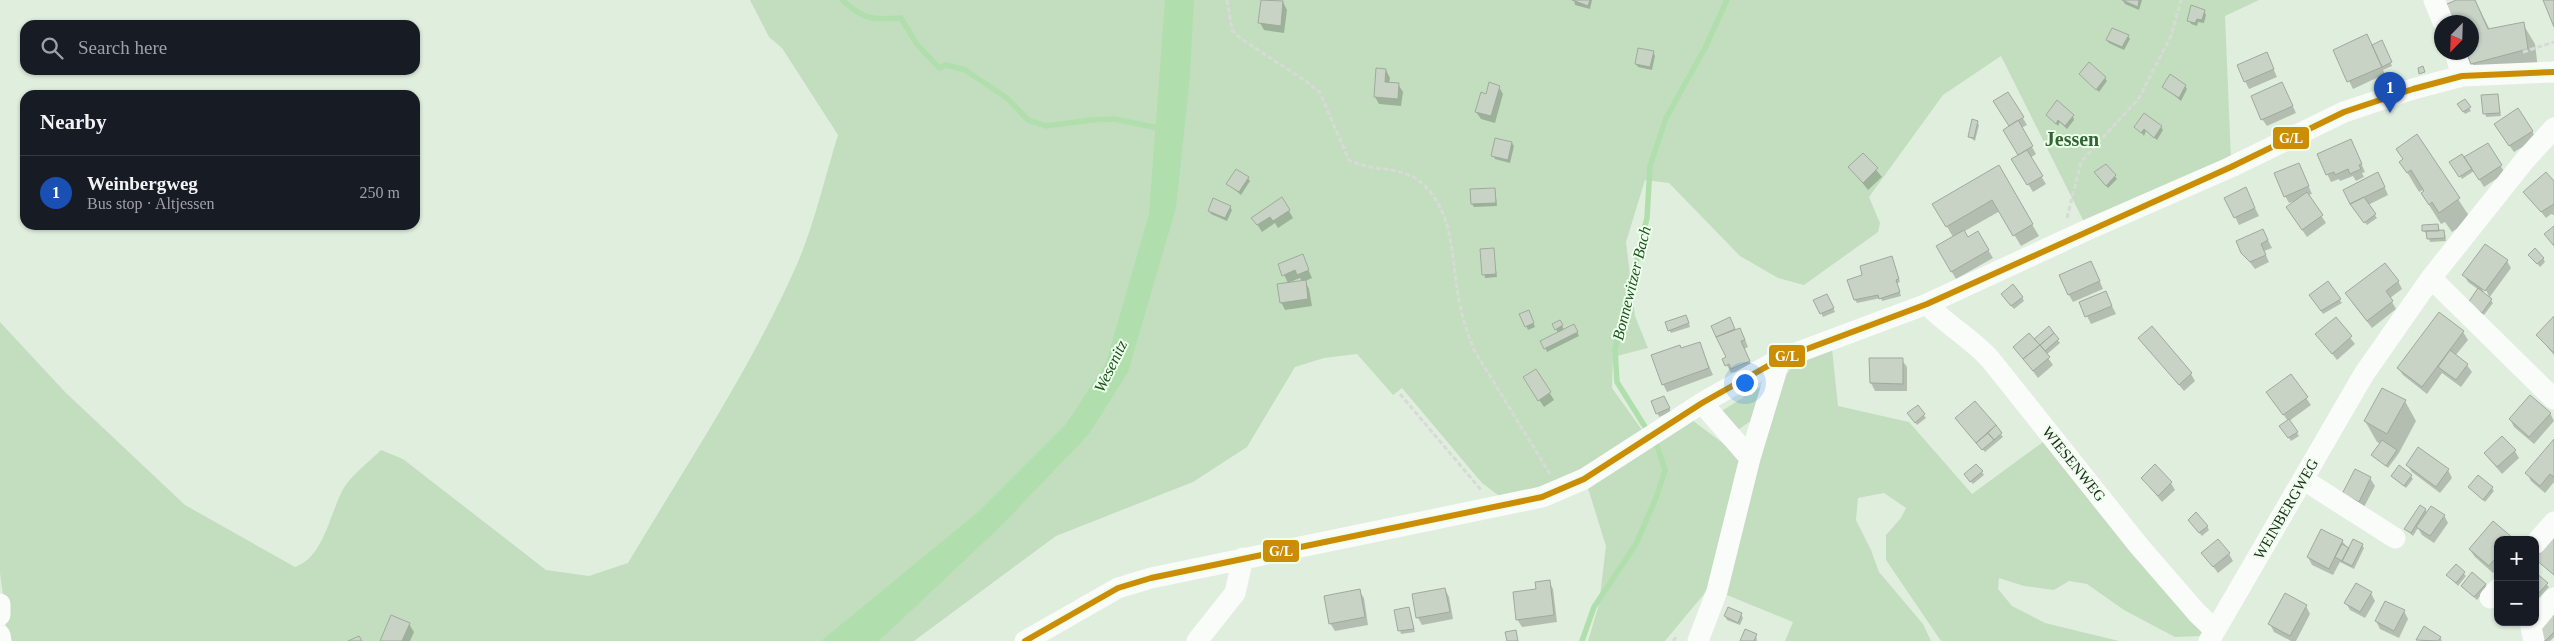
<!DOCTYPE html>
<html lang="en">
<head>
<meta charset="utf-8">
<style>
	body { margin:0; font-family:"Times New Roman",serif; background:#242831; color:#f1f3f6 }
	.controls { position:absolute; right:15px; bottom:15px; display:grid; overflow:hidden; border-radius:10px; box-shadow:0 1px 4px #0004 }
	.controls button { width:45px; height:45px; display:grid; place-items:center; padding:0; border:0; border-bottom:1px solid #363941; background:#171b24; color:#f1f3f6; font:25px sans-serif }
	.compass { position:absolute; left:2434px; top:15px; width:45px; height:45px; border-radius:50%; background:#171b24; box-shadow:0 1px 4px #0004; rotate:203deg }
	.you { position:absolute; left:1744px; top:382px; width:18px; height:18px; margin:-12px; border:4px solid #fff; border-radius:50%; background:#1a73e8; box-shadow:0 0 0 8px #1a73e833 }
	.badge { display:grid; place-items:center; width:32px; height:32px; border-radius:50%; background:#636e61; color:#fff; font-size:16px; font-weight:700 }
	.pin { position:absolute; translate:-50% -41px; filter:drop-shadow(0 1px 2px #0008) }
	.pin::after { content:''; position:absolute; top:26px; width:18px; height:15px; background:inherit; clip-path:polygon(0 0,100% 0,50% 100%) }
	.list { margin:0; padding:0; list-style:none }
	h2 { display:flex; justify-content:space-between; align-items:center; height:65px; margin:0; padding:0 20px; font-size:21px }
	h2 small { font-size:16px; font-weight:400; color:#9ea1a6 }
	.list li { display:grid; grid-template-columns:32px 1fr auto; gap:15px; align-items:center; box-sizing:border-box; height:75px; padding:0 20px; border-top:1px solid #363941 }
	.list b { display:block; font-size:19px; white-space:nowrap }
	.list p { margin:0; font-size:16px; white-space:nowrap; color:#9ea1a6 }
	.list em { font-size:16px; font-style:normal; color:#9ea1a6 }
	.icon { flex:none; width:28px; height:28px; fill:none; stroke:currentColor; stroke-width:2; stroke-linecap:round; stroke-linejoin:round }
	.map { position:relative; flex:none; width:2554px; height:641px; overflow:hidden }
	.search { position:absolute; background:#171b24; box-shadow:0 1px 4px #0004; left:20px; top:20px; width:400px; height:55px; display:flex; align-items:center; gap:12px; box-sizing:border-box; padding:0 18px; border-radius:15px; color:#9ea1a6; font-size:19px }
	.panel { position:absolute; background:#171b24; box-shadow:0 1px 4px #0004; left:20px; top:90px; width:400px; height:140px; border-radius:15px }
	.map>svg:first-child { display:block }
	.green { fill:#c2debf }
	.water { fill:#b0dfad }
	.shadow { fill:#0003; fill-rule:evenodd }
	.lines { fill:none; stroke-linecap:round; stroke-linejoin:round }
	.stream { stroke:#b0dfad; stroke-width:5.5 }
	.building { fill:#c8d3c6; stroke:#9faa9d }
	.path { stroke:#d7dbd6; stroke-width:3; stroke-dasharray:5 2.5; stroke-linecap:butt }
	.minor { stroke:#fafcfa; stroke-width:21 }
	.bus-1-casing { stroke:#eeffed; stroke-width:10 }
	.bus-1 { stroke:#cc8d06; stroke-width:6 }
	.labels { text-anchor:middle; stroke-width:4; stroke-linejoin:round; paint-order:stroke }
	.street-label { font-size:15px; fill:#1f291e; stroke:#eeffed }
	.water-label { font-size:16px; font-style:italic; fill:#185418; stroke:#eeffed }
	.district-label { font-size:20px; font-weight:bold; fill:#31652f; stroke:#eeffed }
	.line-badge { stroke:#eeffed; stroke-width:2 }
	.badge-label { font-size:14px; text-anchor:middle; font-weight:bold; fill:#fff }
</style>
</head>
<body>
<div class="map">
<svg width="2554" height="641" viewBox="0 0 2554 641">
	<rect width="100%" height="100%" fill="#e0eede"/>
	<!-- green -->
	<path class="green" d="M750 0H2259L2225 16 2231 159 2084 222 2001 56 1943 95 1869 197 1880 223 1878 232 1804 285 1778 278 1740 256 1669 183 1645 180 1626 242 1635 316 1648 348 1613 357 1612 388 1642 430 1583 468 1551 483 1502 498 1482 483 1402 388 1393 395 1357 354 1324 358 1295 367 1247 447 1193 482 1056 536 914 641H879L925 596 871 641H6V617L0 573V322L65 392 185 505 295 567C325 557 330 510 345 486 354 473 370 461 381 450L403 459 546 570 589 576 628 563C687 464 752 367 798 262 815 221 825 177 838 135L782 48 769 37Z
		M1832 349 1838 406 1909 422 1972 494 2047 439 2195 620 2203 636 2175 637 2124 610 2087 584 2069 581 2054 590 2024 586 1999 578 1998 589 2012 606 2045 623 2119 641H1941L1886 560V535L1901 518 1906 508 1884 493 1858 498 1856 520 1871 550 1879 572 1923 624 1931 641H1785L1793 622 1722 593 1784 377 1795 364Z
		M1768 382 1758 416 1735 432 1720 412Z
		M1688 417 1744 459 1709 588 1665 641H1588L1599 604 1606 546 1587 485Z"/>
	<!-- water -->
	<path class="water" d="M1165 0H1194L1190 77 1176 208 1128 372 1089 434 1000 527 879 641H821L978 512 1066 424 1106 363 1149 214Z"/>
	<!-- shadow -->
	<path class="shadow" d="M1262 0 1283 2 1287 10 1284 33 1264 30 1260 23Z
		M1574 0H1592L1590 9 1575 5Z
		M2123 0H2142L2139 10 2125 4Z
		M2460 0H2475L2490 30 2523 24 2535 44 2538 69 2484 84 2472 63V22H2454L2447 6Z
		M2204 11 2206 15 2204 23 2198 22 2197 26 2191 24 2189 20Z
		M2128 36 2130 39 2124 50 2109 43 2107 40Z
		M2383 45 2392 66 2383 70 2385 74 2353 89 2349 81 2372 46Z
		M1653 52 1655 56 1652 70 1638 67 1636 64Z
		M2270 61 2277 77 2249 89 2245 81Z
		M1386 70 1390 78 1389 84H1398L1403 92 1401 106 1379 104 1375 97Z
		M2081 74 2105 78 2107 81 2099 92Z
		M2185 86 2187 89 2181 101 2164 87Z
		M1499 87 1503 94 1495 123 1481 119 1476 112 1487 95Z
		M2286 91 2296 113 2267 126 2262 119Z
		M2008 93 2027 125 2021 128 2036 154 2030 158 2046 184 2033 192 2013 160 2020 156 2004 130 2010 127Z
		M2482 96H2497L2501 116 2486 117Z
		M2465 101 2471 111 2465 114 2459 105Z
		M2048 115 2073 116 2074 120 2067 129 2060 122 2058 126Z
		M1977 122 1979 125 1975 141 1969 137Z
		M2136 127H2161L2163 130 2157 140 2146 131 2144 136Z
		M2499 131H2532L2536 139 2514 152Z
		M2417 136 2471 219 2452 232 2445 222 2441 224 2422 194 2425 192 2423 190 2419 192 2401 162Z
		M2351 140 2365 172 2362 173 2364 177 2356 181 2353 176 2340 181 2339 179 2331 182 2318 155Z
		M1512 143 1514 146 1510 163 1495 159 1493 156Z
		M2487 144 2505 173 2484 187 2474 171 2462 179 2451 162 2468 166Z
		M1863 154 1882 177 1868 190 1850 167Z
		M2299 164 2312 194 2308 195 2326 223 2307 237 2292 215 2295 201 2289 203 2285 196Z
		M2106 165 2117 179 2108 188 2097 176Z
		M1998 167 2039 236 2021 246 2000 211 1963 232 1967 239 1978 233 1993 258 1956 279 1937 247 1953 237 1934 204Z
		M1248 178 1250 181 1241 195 1228 184Z
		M2382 181 2388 195 2368 205 2377 218 2367 225 2351 203Z
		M2554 183V215L2551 214 2546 218 2525 192Z
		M1495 189 1497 206 1474 207 1472 204Z
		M2249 196 2259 216 2239 225 2226 198Z
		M1230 207 1232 210 1227 221 1211 214 1209 211Z
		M1289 211 1293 218 1278 228 1275 223 1262 232 1253 218Z
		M2438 225 2440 232H2444L2445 235 2446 241 2430 242 2428 234 2423 231Z
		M2267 238 2272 248 2264 251 2269 262 2255 269 2242 252Z
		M1493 250 1497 277 1485 278 1481 251Z
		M1302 256 1312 278 1305 281 1309 289 1312 306 1285 310 1281 302 1302 282 1300 278 1288 283 1284 275Z
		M1892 258 1900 282 1897 283 1901 296 1882 301 1881 298 1857 303 1855 300 1864 276Z
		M2532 258H2543L2545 262 2540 267Z
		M2507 261 2511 268 2489 298 2493 303 2484 315 2471 306 2479 290 2468 282 2464 275ZM2483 285 2489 296H2486L2480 286Z
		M2095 270 2103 289 2073 302 2069 295Z
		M2398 281 2402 289 2390 298 2396 309 2372 328 2351 301Z
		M2327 283 2342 303 2323 314 2312 298Z
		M2105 292 2116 314 2091 324 2080 302Z
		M2022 297 2024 301 2014 309 2004 298Z
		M1829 298 1835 312 1823 317 1815 300Z
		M2439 314 2463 332 2468 340 2455 356 2467 365 2472 372 2461 387 2442 373 2427 394 2403 375 2398 368Z
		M1521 315H1530L1535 327 1528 330Z
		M2554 318V355L2537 335Z
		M2336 319 2355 344 2337 360 2317 334Z
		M1688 320 1690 327 1671 333 1669 330Z
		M1560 321 1564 330 1574 326 1579 336 1547 352 1542 341 1558 333 1554 325Z
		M1731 322 1735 331 1744 337 1748 347 1744 349 1753 368 1736 376 1734 372 1731 373 1724 360 1727 358 1713 327Z
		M2049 328 2060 343 2046 355 2053 365 2038 378 2015 347 2037 344Z
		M2140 338 2191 374 2195 381 2184 391Z
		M1699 343 1713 375 1667 392 1663 384 1681 350Z
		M1902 360 1907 367V391H1875L1871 383Z
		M1536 371 1554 400 1544 407 1529 385Z
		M2291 376 2311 405 2289 421 2299 436 2291 441 2281 426 2288 421 2268 393Z
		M1666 400 1671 412 1659 417 1653 402Z
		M2405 401 2416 421 2399 453 2388 468 2373 455 2381 444 2377 442 2365 421Z
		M1975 403 2003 437 1985 452 1956 419Z
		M1918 407 1926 418 1917 425 1911 417Z
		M2550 413 2554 421 2534 444 2514 427 2510 419Z
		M2554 441V482L2545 493 2531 481 2527 473Z
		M2515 451 2519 458 2502 474 2485 454Z
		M2407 465 2448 470 2452 478 2440 493 2412 472Z
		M2355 471 2370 478 2375 486 2363 509 2348 501Z
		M1982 472 1984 475 1973 484 1967 478Z
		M2392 476H2411L2413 479 2406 488Z
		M2142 478 2171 483 2175 490 2162 502Z
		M2470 487 2492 488 2494 491 2485 502Z
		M2426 510 2427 513 2444 515 2448 523 2434 543 2422 535 2418 528 2413 536 2405 529Z
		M2191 523 2207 526 2209 530 2202 536Z
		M2493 523 2512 540H2498V567L2493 573 2475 557 2470 550Z
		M2342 541 2350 550 2362 545 2364 548 2354 569 2340 562 2333 575 2312 565 2308 557Z
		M2203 553 2229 554 2233 561 2218 573Z
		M2456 565 2466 576 2458 586 2448 575Z
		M2535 574 2549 587 2535 602Z
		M1549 582 1553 589 1557 622 1522 627 1517 619 1537 590Z
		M2485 584 2487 588 2477 600 2462 586Z
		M1445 589 1449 597 1453 619 1422 625 1418 618Z
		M1359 591 1364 598 1368 625 1335 631 1330 623Z
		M2371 593 2375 601 2365 618 2350 610 2346 603Z
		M2306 606 2310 614 2296 641H2291L2274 632 2270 624Z
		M1409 608 1415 632 1401 634 1395 611Z
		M2404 611 2408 619 2399 638 2380 629 2376 621Z
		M1741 614 1743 618 1740 625 1727 620 1725 616Z
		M2554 614V637L2550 641H2545L2539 636Z
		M409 624 414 632 410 641H382Z
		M1756 635 1757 641H1741Z
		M2440 637 2442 641 2418 640Z"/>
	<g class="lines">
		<!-- stream -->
		<path class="stream" d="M842 0C864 20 873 20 901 18L916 43 939 68 946 65 965 70 1007 98 1028 120 1046 126 1092 120 1114 119 1163 129
			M1582 641 1594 607 1636 544 1656 498 1665 470 1657 446 1617 382 1615 349 1647 218 1650 166 1666 118 1705 48 1727 0"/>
	</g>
	<!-- building -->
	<path class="building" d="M1261 0 1283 1 1281 26 1258 23Z
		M1572 0H1590L1588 6Z
		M2122 0H2139L2138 7Z
		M2456 0H2475L2488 29 2524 22 2528 49 2471 64 2466 52H2472V22H2453L2445 5Z
		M2543 0H2554V27Z
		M2191 5 2205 10 2202 20 2197 19 2195 23 2187 21Z
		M2112 28 2129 35 2122 47 2106 40Z
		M2367 34 2382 67 2347 82 2333 50Z
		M2382 40 2392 62 2382 67 2372 45Z
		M1638 48 1654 51 1650 67 1635 64Z
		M2267 52 2274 69 2244 82 2237 65Z
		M2089 62 2106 77 2096 90 2079 74Z
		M2423 66 2425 72 2419 74 2418 68Z
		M1376 68 1386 69 1385 82 1399 83 1398 99 1374 97Z
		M2170 74 2186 85 2179 98 2162 87Z
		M1489 82 1500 86 1491 116 1475 112 1481 92 1486 94Z
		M2282 82 2293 106 2261 120 2251 96Z
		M2008 92 2024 117 2009 126 1993 101Z
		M2498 94 2500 113 2483 114 2481 95Z
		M2465 99 2471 107 2463 112 2457 104Z
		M2057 100 2074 115 2065 126 2058 120 2056 124 2046 115Z
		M2518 108 2533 131 2509 146 2494 124Z
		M2144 113 2162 126 2154 138 2144 129 2141 133 2134 127Z
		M1972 119 1978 121 1974 138 1968 137Z
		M2018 120 2033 146 2018 155 2003 130Z
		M2417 134 2460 198 2439 213 2432 202 2429 205 2421 193 2424 191 2411 170 2407 173 2399 162 2403 159 2396 149Z
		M1495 138 1512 142 1508 160 1491 156Z
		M2351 139 2362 164 2359 165 2361 169 2350 174 2348 169 2335 175 2334 172 2326 175 2317 154Z
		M2488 143 2502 165 2479 180 2464 157Z
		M2027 150 2043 176 2027 185 2011 159Z
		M1863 153 1878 168 1863 183 1848 167Z
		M2462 154 2472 169 2459 177 2449 162Z
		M2299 163 2309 186 2284 197 2274 173Z
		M2106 164 2116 175 2106 186 2094 172Z
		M1999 165 2033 224 2013 236 1992 200 1946 227 1932 204Z
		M1236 169 1249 177 1239 192 1226 184Z
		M2378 172 2385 187 2350 204 2343 190Z
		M2546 172 2554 181V204L2541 212 2523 192Z
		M2246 187 2255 208 2234 218 2224 198Z
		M1495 188 1496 203 1471 204 1470 189Z
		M2307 192 2323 215 2302 230 2286 207Z
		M1282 197 1290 210 1273 221 1270 217 1257 225 1251 218Z
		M2364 197 2376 214 2364 223 2350 204Z
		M1213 198 1231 206 1225 218 1208 211Z
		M2438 224 2439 231H2422V225Z
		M2554 226V246L2544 234Z
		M2263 229 2268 240 2261 244 2266 255 2250 262 2241 253 2236 241Z
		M1964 230 1968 237 1978 231 1989 250 1951 272 1936 246Z
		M2444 230 2445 238 2427 239 2426 231Z
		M2485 244 2508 260 2485 291 2462 275Z
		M1494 248 1496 274 1482 275 1480 249Z
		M2535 248 2544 258 2537 264 2528 255Z
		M1303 254 1309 270 1297 275 1295 270 1282 276 1278 264Z
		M1892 256 1899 279 1896 280 1900 292 1879 299 1878 295 1854 300 1847 280 1862 275 1860 266Z
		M2091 261 2100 281 2068 295 2059 275Z
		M2385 263 2399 281 2386 291 2393 301 2367 321 2345 293Z
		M1306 280 1308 299 1280 303 1277 284Z
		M2328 281 2341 299 2321 311 2309 295Z
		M2013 284 2023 297 2011 306 2001 294Z
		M2478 288 2492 299 2482 313 2468 303Z
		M2106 291 2112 306 2085 317 2079 302Z
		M1827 294 1834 308 1820 314 1813 300Z
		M1529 310 1534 323 1525 327 1519 314Z
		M2439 312 2464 331 2422 387 2397 368Z
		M1686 315 1689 323 1668 331 1665 322Z
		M2554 316V353L2536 335Z
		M1730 317 1735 329 1716 337 1711 326Z
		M2336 317 2352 336 2332 354 2315 334Z
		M1560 320 1563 325 1555 330 1552 324Z
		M1574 324 1578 332 1544 349 1540 341Z
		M2049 326 2054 333 2040 345 2034 339Z
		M2152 326 2192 373 2179 385 2138 338Z
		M1740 328 1745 340 1741 341 1750 361 1731 369 1729 364 1725 366 1722 359 1726 357 1716 337Z
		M2029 333 2040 345 2023 359 2013 347Z
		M2054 333 2059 339 2045 351 2040 345Z
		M1700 342 1709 368 1662 385 1651 355 1680 345 1681 348Z
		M2040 345 2050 357 2033 371 2023 359Z
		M2450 350 2468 364 2456 380 2438 367Z
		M1869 358H1903V384L1870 383Z
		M1536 369 1551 392 1538 401 1523 377Z
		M2291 374 2308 397 2283 415 2266 392Z
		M2382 388 2406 400 2387 434 2364 421Z
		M2530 395 2551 413 2529 437 2509 419Z
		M1664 396 1670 408 1656 414 1651 401Z
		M1975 401 1996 425 1976 443 1955 418Z
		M1918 405 1925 414 1915 423 1907 413Z
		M2289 419 2298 432 2288 438 2279 426Z
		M1996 425 2002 433 1994 440 1988 433Z
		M1988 433 1994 440 1982 450 1976 443Z
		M2502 436 2516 450 2497 467 2484 453Z
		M2554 439V477L2550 474 2540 486 2525 473Z
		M2382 440 2397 450 2386 466 2371 455Z
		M2418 447 2449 469 2436 487 2406 465Z
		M1976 464 1983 471 1970 482 1964 474Z
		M2155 464 2172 482 2158 496 2141 478Z
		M2399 465 2412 475 2404 486 2391 476Z
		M2355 469 2371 477 2359 502 2342 494Z
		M2478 475 2493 487 2483 500 2468 487Z
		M2420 505 2426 509 2411 533 2404 529Z
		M2431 506 2445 515 2430 536 2416 527Z
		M2196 512 2208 526 2199 533 2188 520Z
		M2493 521 2513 538 2511 540H2498V555L2489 566 2469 549Z
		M2321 529 2343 540 2329 569 2307 557Z
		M2554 536V575L2535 559Z
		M2218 539 2230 553 2213 567 2201 553Z
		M2353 539 2363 544 2352 566 2342 561Z
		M2342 544 2349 548 2342 561 2335 557Z
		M2456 564 2465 572 2456 583 2446 575Z
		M2472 572 2486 584 2474 597 2461 586Z
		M2535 572 2548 583 2535 597Z
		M1550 580 1554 615 1516 620 1513 592 1536 589 1535 582Z
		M2356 583 2372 592 2360 612 2344 603Z
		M1445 588 1450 612 1416 618 1412 594Z
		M1360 589 1365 617 1329 624 1324 596Z
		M2285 593 2307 605 2290 636 2268 624Z
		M2385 601 2405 610 2394 631 2375 621Z
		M1409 607 1414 629 1398 631 1394 610Z
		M1728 607 1742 613 1738 623 1724 616Z
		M2554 612V632L2545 641 2536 632Z
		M391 615 410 623 402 641H380Z
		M2424 626 2441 637 2438 641 2416 640Z
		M1745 629 1757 634 1754 641H1740Z
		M1516 630 1518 641H1507L1505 632Z
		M359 636 362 641H348Z"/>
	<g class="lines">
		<!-- path -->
		<path class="path" d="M1227 0 1232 30 1240 38 1307 82 1320 93 1349 160C1370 171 1395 166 1415 178 1454 205 1451 254 1458 295 1461 314 1467 332 1474 350L1550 474
			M2523 52 2554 42
			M2067 218 2081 162 2139 98 2171 36 2181 0
			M1400 394 1482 491
			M1673 641 1678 635"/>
		<!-- minor -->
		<path class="minor" d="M2434 0 2443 22
			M2455 52 2462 76
			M2431 278 2554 399
			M1927 304C1945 324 1971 338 1990 359L2139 546 2197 613 2215 630
			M1702 403 1750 458
			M2304 480 2395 538
			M2535 544 2554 522
			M2490 598 2498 589
			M0 604V615
			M2535 621 2554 598
			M0 635 1 641
			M1025 641 1118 588 1151 578 1542 497 1584 479 1702 403 1780 359 1927 304 2087 230 2231 167 2344 112 2413 89 2462 76 2554 72
			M1197 641 1235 593 1243 558
			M1698 641 1717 591 1750 458 1780 359
			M2209 641 2364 374 2431 278 2525 160 2554 128
			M2534 641 2531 627 2534 622"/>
		<defs>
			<path id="bus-1" d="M1025 641 1118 588 1151 578 1542 497 1584 479 1702 403 1780 359 1927 304 2231 167 2344 112 2413 89 2462 76 2554 72"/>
		</defs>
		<!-- bus-1 casing -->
		<use href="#bus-1" class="bus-1-casing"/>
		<!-- bus-1 -->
		<use href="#bus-1" class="bus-1"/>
	</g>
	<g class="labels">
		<!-- street labels -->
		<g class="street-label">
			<text transform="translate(2074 464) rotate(51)" y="5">WIESENWEG</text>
			<text transform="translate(2286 509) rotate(-60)" y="5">WEINBERGWEG</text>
		</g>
		<!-- water labels -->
		<g class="water-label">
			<text transform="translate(1631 283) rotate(-76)" y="6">Bonnewitzer Bach</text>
			<text transform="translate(1110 366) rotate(-64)" y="6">Wesenitz</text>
		</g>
		<!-- district labels -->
		<g class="district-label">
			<text x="2072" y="146">Jessen</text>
		</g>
	</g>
	<g class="line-badge">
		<rect x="2272" y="126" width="38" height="24" rx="5" fill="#cc8d06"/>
		<rect x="1768" y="344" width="38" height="24" rx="5" fill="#cc8d06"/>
		<rect x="1262" y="539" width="38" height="24" rx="5" fill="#cc8d06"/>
	</g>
	<g class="badge-label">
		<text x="2291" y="143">G/L</text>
		<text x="1787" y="361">G/L</text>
		<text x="1281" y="556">G/L</text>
	</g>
</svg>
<div class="controls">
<button>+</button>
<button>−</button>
</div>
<svg class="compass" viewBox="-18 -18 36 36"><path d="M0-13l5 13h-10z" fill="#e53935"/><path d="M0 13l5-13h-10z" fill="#9ea1a6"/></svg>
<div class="you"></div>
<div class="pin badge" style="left:2390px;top:113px;background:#1a4fb4">1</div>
<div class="search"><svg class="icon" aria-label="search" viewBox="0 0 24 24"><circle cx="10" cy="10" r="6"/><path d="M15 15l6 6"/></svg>Search here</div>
<section class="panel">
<h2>Nearby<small></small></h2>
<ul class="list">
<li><span class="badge" style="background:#1a4fb4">1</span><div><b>Weinbergweg</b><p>Bus stop · Altjessen</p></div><em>250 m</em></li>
</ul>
</section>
</div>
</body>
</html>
